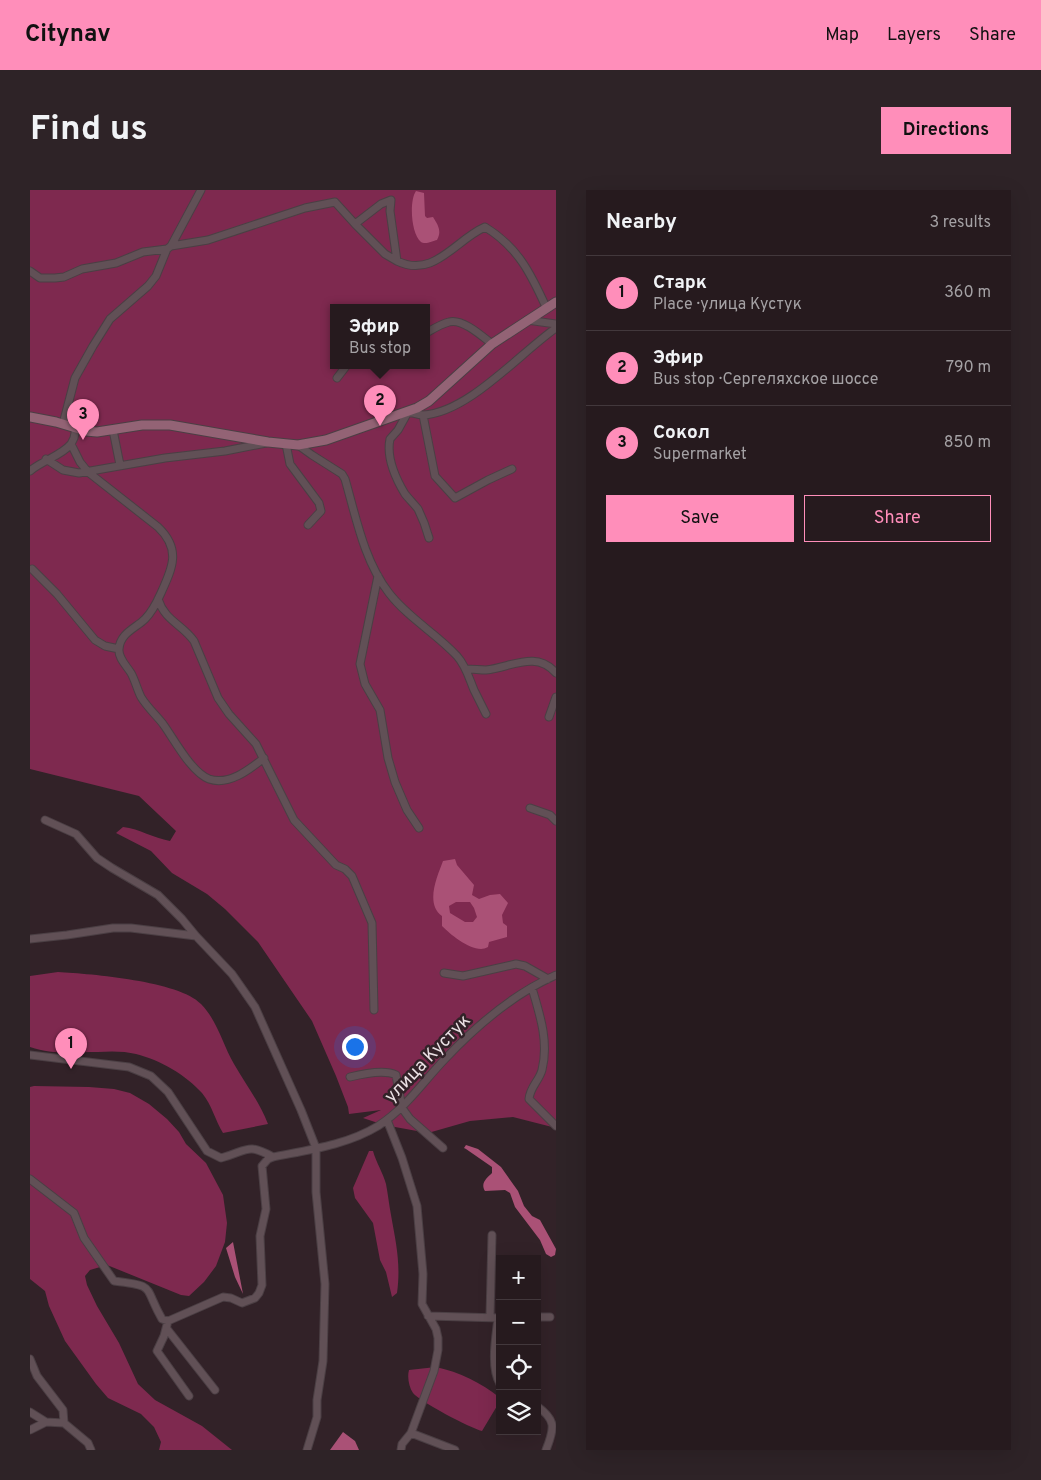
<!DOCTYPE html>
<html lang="en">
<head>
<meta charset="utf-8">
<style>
	body { margin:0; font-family:Overpass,sans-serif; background:#2e2327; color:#f1f3f6 }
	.controls { position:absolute; right:15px; bottom:15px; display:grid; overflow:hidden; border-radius:0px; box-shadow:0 5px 20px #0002 }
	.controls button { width:45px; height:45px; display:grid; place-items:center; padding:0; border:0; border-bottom:1px solid #42383c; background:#261a1e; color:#f1f3f6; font:25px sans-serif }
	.you { position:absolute; left:324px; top:856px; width:18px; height:18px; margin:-12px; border:4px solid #fff; border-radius:50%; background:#1a73e8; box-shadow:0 0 0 8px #1a73e833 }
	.badge { display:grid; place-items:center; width:32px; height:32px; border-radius:50%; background:#ff8eba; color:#111; font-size:16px; font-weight:700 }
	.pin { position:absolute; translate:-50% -41px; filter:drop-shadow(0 1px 2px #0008) }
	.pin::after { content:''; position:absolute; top:26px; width:18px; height:15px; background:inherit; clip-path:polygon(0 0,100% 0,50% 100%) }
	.popup { position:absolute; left:300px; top:114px; width:100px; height:65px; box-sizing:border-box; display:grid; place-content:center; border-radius:0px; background:#261a1e; filter:drop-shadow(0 1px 4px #0005); font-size:16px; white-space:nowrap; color:#a4a1a4 }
	.popup b { font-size:19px; color:#f1f3f6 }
	.popup::after { content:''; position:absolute; left:50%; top:100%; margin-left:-10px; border:10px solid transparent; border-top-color:#261a1e }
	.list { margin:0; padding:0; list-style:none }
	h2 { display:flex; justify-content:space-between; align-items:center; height:65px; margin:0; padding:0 20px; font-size:21px }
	h2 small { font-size:16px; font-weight:400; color:#a4a1a4 }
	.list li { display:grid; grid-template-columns:32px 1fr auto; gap:15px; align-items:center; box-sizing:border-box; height:75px; padding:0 20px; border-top:1px solid #42383c }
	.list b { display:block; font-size:19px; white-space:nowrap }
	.list p { margin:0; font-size:16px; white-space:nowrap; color:#a4a1a4 }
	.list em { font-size:16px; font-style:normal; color:#a4a1a4 }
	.actions { display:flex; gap:10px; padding:15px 20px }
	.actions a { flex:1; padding:11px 0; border:1px solid #ff8eba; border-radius:0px; text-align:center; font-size:18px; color:#ff8eba }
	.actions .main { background:#ff8eba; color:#111 }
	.icon { flex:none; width:28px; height:28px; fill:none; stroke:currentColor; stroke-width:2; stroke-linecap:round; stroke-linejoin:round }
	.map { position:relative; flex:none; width:526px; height:1260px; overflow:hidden; border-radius:0px }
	header { display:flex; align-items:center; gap:30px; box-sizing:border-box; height:70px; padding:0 25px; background:#ff8eba; color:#111 }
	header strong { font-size:24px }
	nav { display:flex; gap:28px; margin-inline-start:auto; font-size:18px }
	.intro { display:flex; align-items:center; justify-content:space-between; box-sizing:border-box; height:120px; padding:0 30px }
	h1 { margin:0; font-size:35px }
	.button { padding:12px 22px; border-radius:0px; background:#ff8eba; color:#111; font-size:18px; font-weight:700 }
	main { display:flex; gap:30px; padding:0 30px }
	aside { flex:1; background:#261a1e; border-radius:0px; box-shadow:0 5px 20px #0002 }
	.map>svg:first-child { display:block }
	.forest { fill:#7e294f; fill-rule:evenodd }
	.water { fill:#aa5176; fill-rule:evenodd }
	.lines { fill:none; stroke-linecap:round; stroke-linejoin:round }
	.minor-casing { stroke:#4b3f44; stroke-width:9 }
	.major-casing { stroke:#4b3f44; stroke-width:11 }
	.minor { stroke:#615056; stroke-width:7 }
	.major { stroke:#936375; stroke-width:9 }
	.labels { text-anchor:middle; stroke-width:5; stroke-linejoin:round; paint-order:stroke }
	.street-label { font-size:18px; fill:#ebe0e4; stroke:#322228 }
</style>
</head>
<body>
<header>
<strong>Citynav</strong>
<nav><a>Map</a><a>Layers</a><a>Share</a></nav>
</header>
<div class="intro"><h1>Find us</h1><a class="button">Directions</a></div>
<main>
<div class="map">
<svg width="526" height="1260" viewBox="0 0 526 1260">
	<rect width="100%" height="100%" fill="#322228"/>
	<!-- forest -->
	<path class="forest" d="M0 0H526V938L483 927 440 931 398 943 354 935 333 928 351 920 319 924 318 917 306 886 282 831 228 752 195 719 177 704 142 683 121 661 86 643 93 637C110 639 123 648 140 651L146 641 109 606 0 579ZM304 117H396V175H304Z
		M28 782C62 784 149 791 171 814 187 830 193 855 204 874 216 895 229 911 238 934L193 943C185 930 182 915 172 903 156 885 130 870 106 864 95 861 80 861 68 862 44 862 23 865 0 857V786Z
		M4 896 59 897 84 899 100 903 119 914 137 929 149 942 156 954 176 973 193 1005 197 1033 195 1052 186 1076 174 1092 159 1106 151 1105 77 1075 60 1080 55 1086 57 1095 67 1116 89 1153 108 1194 125 1210 172 1236 202 1260H129L131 1252 124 1237 111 1224 78 1208 66 1194 35 1151 19 1116 15 1101 0 1089V897Z
		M339 961H343C346 972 353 983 356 994 358 1004 359 1015 361 1025 366 1053 371 1074 367 1103L362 1107 356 1082 350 1070 343 1033 325 1008 323 998Z
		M406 1177C429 1182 452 1193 470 1208V1211L452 1241C440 1238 389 1211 383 1203 379 1197 377 1187 379 1180Z"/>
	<!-- water -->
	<path class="water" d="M386 1 394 3 395 26 397 28 403 27C408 35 412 41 407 50 403 51 395 55 391 52 381 44 379 11 386 1Z
		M425 669 427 675 444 695 442 705 449 709 460 705 470 704 478 713 472 725 473 733 477 736V747L459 752 458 757C456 758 453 759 451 759 438 759 420 744 412 736V726C395 714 407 687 413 671ZM426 712H440L444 718 447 727 443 732H435L420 723 419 716Z
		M436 955 448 959 471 977 488 1001 494 1016 502 1026 510 1030 526 1059 525 1065 521 1067 516 1064 510 1050 485 1017 480 1003 475 1000 455 1001C450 993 457 988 462 983V977L436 959 434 958Z
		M203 1052 213 1104 205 1087 196 1058Z
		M313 1242 325 1251 329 1260H300Z"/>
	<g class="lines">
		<defs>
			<path id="minor" d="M141 56 178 50 275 18 305 12 325 34
				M367 71 355 64 325 34 351 14 361 10 360 21 367 71C404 89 425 50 455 37 488 57 501 84 516 117
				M0 81 10 88H25L34 87 52 79 86 73 113 62 137 59
				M497 130 526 134
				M396 143C403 139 411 134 419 132 432 128 452 146 462 154
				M307 188 317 175
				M393 225 405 286 425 308 458 290 482 279
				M33 234 45 188 63 156 80 129 118 96 126 86 137 59 141 56 171 0
				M46 238 44 248 41 254 50 272 58 282 128 337C151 359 143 377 131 403 127 412 123 421 115 429 106 438 90 443 89 459 88 468 96 475 101 483 105 490 107 499 111 507 117 517 126 525 133 534 144 549 161 582 179 589 199 596 220 579 234 568
				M83 240 90 275
				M256 254 260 274 289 313 291 321 278 335
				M268 255 282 265 312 284 315 289C326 327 334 371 359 403 378 428 406 443 427 466 436 476 439 488 444 500 448 508 452 516 456 524
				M16 269 33 280 49 283 135 268 195 261 236 253
				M0 281C13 270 31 266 41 254
				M399 348C396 337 393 329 388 319 384 314 379 309 375 304 366 289 356 268 360 249L368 240 378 222C383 223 388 225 393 225 438 223 490 163 526 138
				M2 379 27 404 65 450 75 456 89 459
				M348 386 330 474 335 494 350 520 358 568 365 592 377 620 389 638
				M128 409C135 431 152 434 164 451L188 508 199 524 226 554 264 630 306 675 315 679 322 686 342 733 344 820
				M437 479C443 479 450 480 456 480 482 477 506 460 526 483
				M519 527 526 507
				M500 618 520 625 526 631
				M15 630 46 644 67 668 82 678 128 705 152 729 166 746
				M0 749 37 745 83 738H101L166 746 202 784 225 817 271 920 286 958V1002L295 1094 293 1171 287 1210V1227L277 1260
				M414 783 433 786 486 774 495 776 518 789
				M502 798C510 825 519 852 512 880 509 891 500 897 499 909L526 936
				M0 865 99 877 121 886 138 902 177 961 191 968C218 961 216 952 243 967 278 960 317 955 348 936 377 917 392 893 415 869 447 835 483 804 526 785
				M320 887C332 884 354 879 366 885L372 918 380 929 413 958
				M357 930 372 968 387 1016 393 1084 392 1114 406 1139 408 1148V1160L404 1181 381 1243 372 1254 371 1260
				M0 989 44 1023 54 1048 84 1091C127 1096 113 1096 132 1129L138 1131 193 1107 201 1108 212 1113 225 1108 229 1103 232 1095 230 1046 236 1019 232 976 238 969 243 967
				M398 1126 470 1128
				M460 1127 462 1045
				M507 1127H520
				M468 1128C466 1146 460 1177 470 1194
				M138 1131 134 1146 127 1161 159 1206
				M137 1139 185 1200
				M0 1169 7 1186 33 1220 34 1233 58 1253 61 1260
				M507 1216C526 1230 525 1237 516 1260
				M0 1222 16 1232
				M0 1240 16 1232 34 1233
				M381 1243 425 1260"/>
			<path id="major" d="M0 227 26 232 56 241 67 242 112 235H140L238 252 268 255 296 250 387 218 399 211 462 154 526 112"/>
		</defs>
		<!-- minor casing -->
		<use href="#minor" class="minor-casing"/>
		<!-- major casing -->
		<use href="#major" class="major-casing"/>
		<!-- minor -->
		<use href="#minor" class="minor"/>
		<!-- major -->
		<use href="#major" class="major"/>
	</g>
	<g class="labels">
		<!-- street labels -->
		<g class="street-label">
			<text transform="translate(397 868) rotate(-46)" y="6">улица Кустук</text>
		</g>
	</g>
</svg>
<div class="controls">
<button>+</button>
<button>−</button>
<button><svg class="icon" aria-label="locate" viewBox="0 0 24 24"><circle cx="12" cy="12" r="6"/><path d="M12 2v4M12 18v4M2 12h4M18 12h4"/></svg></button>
<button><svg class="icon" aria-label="layers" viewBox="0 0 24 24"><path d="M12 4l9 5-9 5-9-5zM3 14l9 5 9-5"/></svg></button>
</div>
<div class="you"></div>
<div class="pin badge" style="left:41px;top:879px">1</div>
<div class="pin badge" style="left:350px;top:236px">2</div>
<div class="popup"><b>Эфир</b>Bus stop</div>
<div class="pin badge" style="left:53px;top:250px">3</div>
</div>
<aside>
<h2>Nearby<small>3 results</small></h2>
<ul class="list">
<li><span class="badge">1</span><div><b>Старк</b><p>Place · улица Кустук</p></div><em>360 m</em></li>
<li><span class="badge">2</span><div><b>Эфир</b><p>Bus stop · Сергеляхское шоссе</p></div><em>790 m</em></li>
<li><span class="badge">3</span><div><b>Сокол</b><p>Supermarket</p></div><em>850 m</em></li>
</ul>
<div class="actions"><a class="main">Save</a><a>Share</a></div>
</aside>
</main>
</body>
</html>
